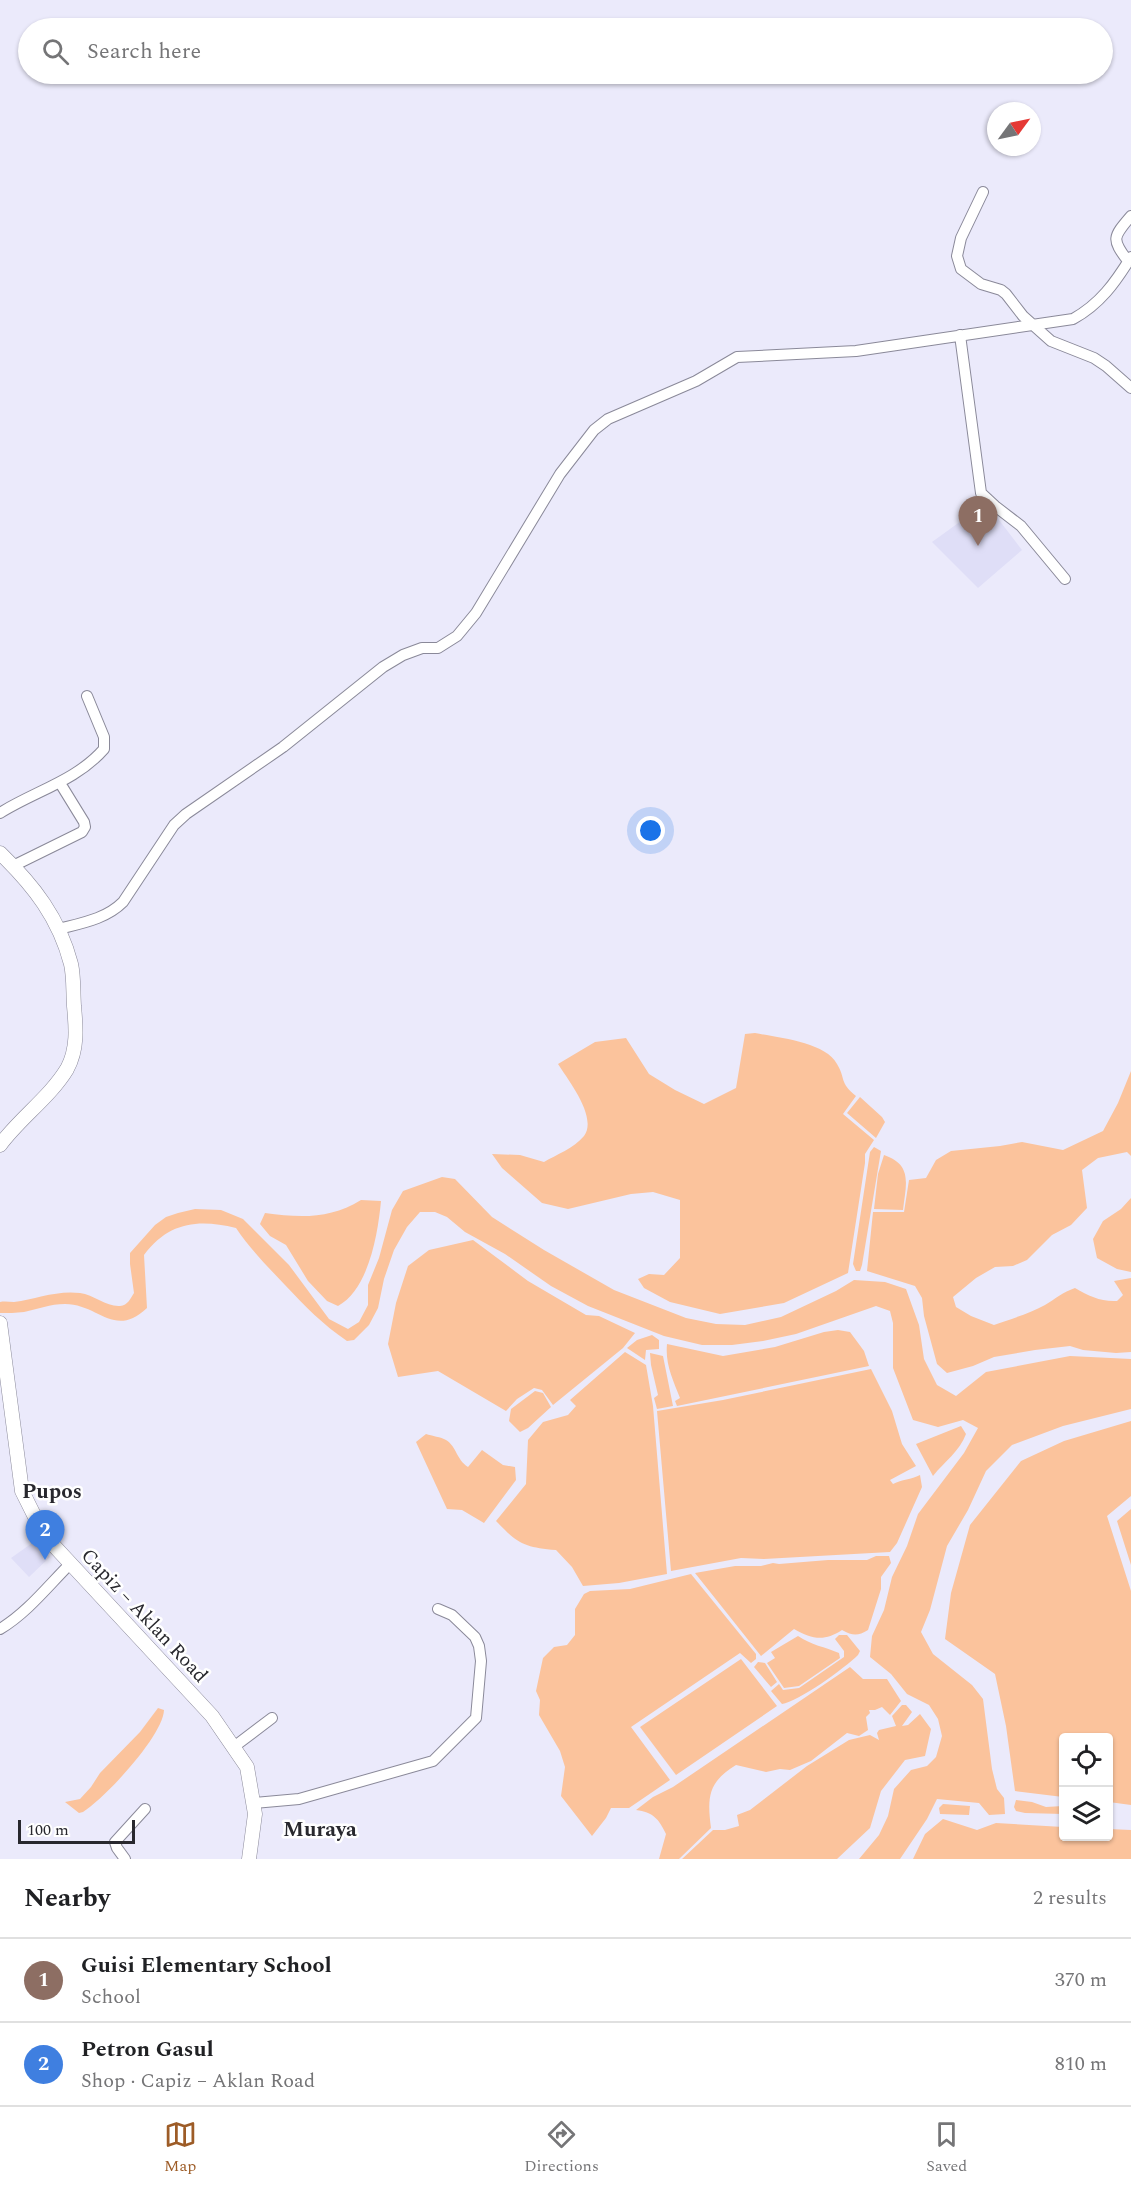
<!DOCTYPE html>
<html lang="en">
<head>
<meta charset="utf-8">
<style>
	body { margin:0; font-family:Spectral,serif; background:#f2f2f2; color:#202124 }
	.controls { position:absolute; right:18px; bottom:18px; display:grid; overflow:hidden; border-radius:6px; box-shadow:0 2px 4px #0004 }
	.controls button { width:54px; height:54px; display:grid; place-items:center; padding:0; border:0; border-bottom:2px solid #e0e0e0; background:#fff; color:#202124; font:30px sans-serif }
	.compass { position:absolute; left:987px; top:102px; width:54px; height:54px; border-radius:50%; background:#fff; box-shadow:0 2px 4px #0004; rotate:57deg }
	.scale { position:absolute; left:18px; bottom:15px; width:117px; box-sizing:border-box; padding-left:6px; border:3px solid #28282e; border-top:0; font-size:16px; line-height:21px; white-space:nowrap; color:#28282e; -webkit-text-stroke:4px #fff; paint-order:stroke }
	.you { position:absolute; left:651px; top:831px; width:21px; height:21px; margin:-15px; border:4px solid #fff; border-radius:50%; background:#1a73e8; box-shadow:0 0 0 9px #1a73e833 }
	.badge { display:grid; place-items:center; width:39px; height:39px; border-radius:50%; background:#9d5c27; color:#fff; font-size:20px; font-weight:700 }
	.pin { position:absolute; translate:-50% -50px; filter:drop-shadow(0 2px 3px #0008) }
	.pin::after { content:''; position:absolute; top:32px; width:21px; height:18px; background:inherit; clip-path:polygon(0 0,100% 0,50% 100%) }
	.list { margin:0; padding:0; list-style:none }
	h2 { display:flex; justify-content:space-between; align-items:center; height:78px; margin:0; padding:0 24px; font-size:26px }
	h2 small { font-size:20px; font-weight:400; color:#757577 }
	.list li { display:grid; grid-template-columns:39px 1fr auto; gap:18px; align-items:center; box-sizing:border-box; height:84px; padding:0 24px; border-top:2px solid #e0e0e0 }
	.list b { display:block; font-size:22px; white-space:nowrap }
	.list p { margin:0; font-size:20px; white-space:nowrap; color:#757577 }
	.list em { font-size:20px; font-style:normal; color:#757577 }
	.icon { flex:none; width:33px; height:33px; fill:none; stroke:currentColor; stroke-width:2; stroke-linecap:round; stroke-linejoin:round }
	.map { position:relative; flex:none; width:1131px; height:1859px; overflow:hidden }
	.search { position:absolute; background:#fff; box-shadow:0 2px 4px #0004; left:18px; right:18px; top:18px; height:66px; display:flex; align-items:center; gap:15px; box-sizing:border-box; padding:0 21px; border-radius:33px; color:#757577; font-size:22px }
	.sheet { height:246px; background:#fff }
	nav { display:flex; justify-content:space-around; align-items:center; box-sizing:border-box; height:84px; border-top:2px solid #e0e0e0; background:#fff; font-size:16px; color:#757577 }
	nav a { display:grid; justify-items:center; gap:3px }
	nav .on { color:#9d5c27 }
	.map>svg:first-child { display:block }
	.built { fill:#dfdef7 }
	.water { fill:#fbc39c }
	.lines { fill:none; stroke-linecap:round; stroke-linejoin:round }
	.minor-casing { stroke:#8a8999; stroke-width:12 }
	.major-casing { stroke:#8a8999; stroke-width:15 }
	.minor { stroke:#fff; stroke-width:10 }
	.major { stroke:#fff; stroke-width:14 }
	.labels { text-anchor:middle; stroke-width:5; stroke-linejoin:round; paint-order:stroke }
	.street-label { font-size:20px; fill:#28282e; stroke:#fff }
	.neighbourhood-label { font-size:21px; font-weight:bold; fill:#28282e; stroke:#fff }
</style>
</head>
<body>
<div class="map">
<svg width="1131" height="1859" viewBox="0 0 1131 1859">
	<rect width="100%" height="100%" fill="#ebeafb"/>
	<!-- built -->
	<path class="built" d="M986 503 1022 550 978 588 932 542Z
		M35 1541 50 1557 29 1577 11 1558Z"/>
	<!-- water -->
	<path class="water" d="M755 1033C779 1038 825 1042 837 1064 846 1079 839 1082 856 1096L843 1114 874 1140 865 1154V1163L848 1273 784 1303 720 1314 670 1302 644 1288 638 1279 649 1274 664 1275 680 1258V1200L653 1192 631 1194 568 1209 542 1203 502 1168 492 1154 520 1155 544 1162C556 1155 574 1148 584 1136 598 1117 568 1080 558 1064L595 1042 626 1038 649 1074 675 1090 704 1104 736 1088 745 1034Z
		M1131 1071V1156L1127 1152 1098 1158 1082 1170 1087 1208 1071 1225 1052 1235 1027 1260 1013 1266 995 1267 976 1278 953 1297 956 1307 971 1316 994 1325C1010 1319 1029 1314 1045 1305 1055 1299 1063 1292 1075 1288 1089 1296 1101 1302 1117 1301L1123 1295 1114 1281 1131 1278V1352L1116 1353 1083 1350 1070 1346 1035 1350 994 1357 973 1366 947 1373 937 1364 924 1316 922 1298 915 1286 867 1271 873 1212H904L909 1180 926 1178 936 1160 951 1151 1000 1146 1022 1142 1063 1150 1103 1131 1118 1103Z
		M860 1097 882 1117 885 1122 876 1138 847 1113Z
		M874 1147 881 1151 862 1265 860 1271H856L853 1264 870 1152Z
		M884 1155C913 1165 906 1184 903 1210L874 1209 878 1174Z
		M442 1177 455 1179 492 1217 544 1250 614 1290 686 1318 716 1324 745 1325 781 1317 836 1291 854 1280 885 1282 906 1289 919 1325 924 1359 937 1385 956 1396 986 1372 1070 1356 1131 1359V1409L1063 1426 1012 1445 986 1471 968 1510 947 1546 930 1610 921 1632 933 1654 972 1685 983 1699 992 1769 997 1789 1004 1798 1005 1814 989 1815 979 1803 937 1799 927 1819 900 1859H859L879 1835 888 1816 894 1789 911 1770 927 1766 936 1757 942 1736 938 1719 929 1705 907 1694 891 1674 870 1657 872 1636 884 1610 892 1577 907 1546 918 1514 964 1453 978 1428 963 1420 938 1427 913 1420 893 1368V1323L890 1311 876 1306 796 1334 763 1341 732 1345H702L664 1336 588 1306 551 1286 505 1254 465 1232 447 1217 435 1212H420L407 1227 394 1250 384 1279 378 1308 369 1325 354 1340 347 1341C322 1324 306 1307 285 1285 268 1267 250 1249 236 1228 198 1219 169 1222 144 1255L147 1308C114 1339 99 1304 65 1304 50 1304 38 1309 24 1312 16 1313 8 1313 0 1313V1302C5 1301 9 1302 14 1302 36 1299 57 1290 80 1293 94 1295 107 1307 120 1306 128 1305 130 1299 134 1293L130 1264V1253L155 1225 166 1217 178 1213 195 1209 221 1210 243 1219 289 1265 329 1319 348 1329 359 1322 368 1305V1285L379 1258 392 1210 403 1191Z
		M1131 1198V1272L1117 1269 1097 1258 1093 1239 1103 1221 1121 1209Z
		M361 1200 381 1201C378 1233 369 1289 338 1306L327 1301 308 1281 286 1245 270 1236 260 1224 265 1213C301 1218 330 1219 361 1200Z
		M473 1240 528 1281 586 1315 599 1316 635 1333 623 1348 553 1405 542 1390 534 1388 517 1399 506 1411 438 1371 398 1377 388 1344 396 1303 408 1266 429 1250Z
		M838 1330 850 1332 864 1351 869 1366 677 1406 675 1401 680 1398C673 1380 665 1364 667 1344L723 1356 775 1347 824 1332Z
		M652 1335 659 1340V1349L646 1350 645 1360 627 1348 637 1340Z
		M625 1352 646 1365 653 1406 667 1574 619 1583 583 1586 572 1567 556 1550C524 1547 518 1544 496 1521L526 1484 528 1440 543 1422 568 1415 576 1406 570 1400Z
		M650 1353 663 1356 673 1406 657 1409 654 1398 658 1395 651 1365Z
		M871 1369 892 1411 902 1444 916 1466 890 1480 893 1484C902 1479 911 1480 920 1475L922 1487 897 1543 890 1552 764 1559 741 1558 671 1571 657 1411 723 1400Z
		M535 1391 543 1393 551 1407 528 1428 520 1432 509 1421 511 1409Z
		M1131 1421V1496L1107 1516 1131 1591V1805L1109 1802 1108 1738H1064L1063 1797 1015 1791 1006 1726 995 1674 945 1639 951 1593 970 1525 1021 1461 1064 1441Z
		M961 1426 966 1434C960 1451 944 1462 933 1476L916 1444Z
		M426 1434C432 1436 441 1437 446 1440 457 1447 456 1459 468 1467L482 1450 503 1465 515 1467 516 1480 484 1523 462 1510 447 1509 416 1442Z
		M1131 1509V1565L1117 1521Z
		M876 1556H889L891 1563 881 1577V1589L868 1630C858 1636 853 1636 842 1630 824 1642 812 1639 794 1629L761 1656 695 1573 735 1566H761L773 1563 779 1564 828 1560H867Z
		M691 1574 756 1654V1659L751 1663 740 1653 631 1727 670 1780 629 1808H611L606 1818 592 1836 561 1796 565 1767 560 1751 539 1715 540 1700 536 1691 543 1658 554 1647 567 1645 575 1635V1609L584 1594 590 1591 630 1589Z
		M839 1635H847L860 1651 858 1655C845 1668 798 1702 782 1704L771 1691 779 1684 783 1690 799 1688 844 1657V1651L835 1639Z
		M798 1636C811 1645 825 1647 839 1653L840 1658 799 1686 784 1688 767 1663 775 1658 771 1652Z
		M741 1659 777 1706 676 1775 640 1727Z
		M758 1662 765 1663 777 1682 771 1687 754 1667Z
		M850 1667 863 1679H887L901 1701 890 1715 882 1707 875 1710H869L870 1713 866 1717 868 1730 859 1736 847 1733 811 1761 790 1770 780 1769 766 1772 736 1765C708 1782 707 1797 711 1828L679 1859H659L666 1834C659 1819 653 1812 636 1810L653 1797 673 1787Z
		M902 1705H906L912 1712 902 1726 908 1725 920 1714 931 1729 925 1756 905 1760 881 1791 870 1828 837 1859H682L713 1830H725L739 1826 737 1815 750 1810 807 1766 849 1740 870 1735 879 1740 877 1733 879 1730 896 1726 892 1716Z
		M158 1708 164 1710C163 1736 105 1798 83 1812L79 1813 65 1802 80 1799 91 1787 100 1773 140 1732Z
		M1016 1800 1032 1802 1046 1807 1063 1806V1814L1025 1813 1016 1811 1014 1807Z
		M943 1804 970 1806 969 1815 940 1814 939 1808Z
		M943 1819 977 1830 996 1823 1063 1827 1064 1836H1108L1109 1829 1131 1830V1859H913L925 1834Z"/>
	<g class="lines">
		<defs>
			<path id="minor" d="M983 192 961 238 957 256 961 269 981 284 1001 290 1006 294 1023 316 1051 341 1094 358 1106 366 1131 388
				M1128 261C1111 239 1113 237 1131 216
				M960 335 981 493 995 506 1021 526 1065 579
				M0 813C35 791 76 781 104 749V737L87 696
				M13 866 82 832 85 827 84 822 60 783
				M59 929C82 923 106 919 123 902L174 825 186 814 283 747 383 667 403 655 422 648H438L457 636 476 613 560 474 594 430 608 419 696 381 737 357 856 351 1073 319C1100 304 1115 283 1131 257
				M0 1629C27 1613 48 1586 70 1564
				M235 1746 272 1718
				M254 1803 299 1799 433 1761 476 1718 481 1661 479 1646 475 1637 452 1615 438 1609
				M125 1859 117 1848 115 1842 145 1809"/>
			<path id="major" d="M0 853C34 886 59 918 71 964 74 977 73 992 74 1006 76 1027 78 1049 67 1069 50 1097 20 1118 0 1145
				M0 1323 22 1491 44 1535 212 1716 247 1767 255 1814 249 1859"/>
		</defs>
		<!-- minor casing -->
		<use href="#minor" class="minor-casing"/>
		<!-- major casing -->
		<use href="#major" class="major-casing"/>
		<!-- minor -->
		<use href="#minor" class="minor"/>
		<!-- major -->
		<use href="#major" class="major"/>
	</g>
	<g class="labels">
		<!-- street labels -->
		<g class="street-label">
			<text transform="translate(145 1615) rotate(47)" y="7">Capiz – Aklan Road</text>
		</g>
		<!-- neighbourhood labels -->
		<g class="neighbourhood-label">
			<text x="52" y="1498">Pupos</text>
			<text x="320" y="1836">Muraya</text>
		</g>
	</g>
</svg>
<div class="controls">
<button><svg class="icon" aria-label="locate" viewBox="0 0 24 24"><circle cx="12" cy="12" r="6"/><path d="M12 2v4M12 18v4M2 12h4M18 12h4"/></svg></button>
<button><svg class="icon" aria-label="layers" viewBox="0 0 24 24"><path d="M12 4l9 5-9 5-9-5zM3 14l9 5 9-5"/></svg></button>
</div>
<svg class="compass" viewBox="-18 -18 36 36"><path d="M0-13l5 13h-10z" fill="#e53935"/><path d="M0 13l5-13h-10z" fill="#757577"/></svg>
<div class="scale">100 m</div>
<div class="you"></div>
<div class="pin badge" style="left:978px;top:546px;background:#8d6e63">1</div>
<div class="pin badge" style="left:45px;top:1560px;background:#3f7fe0">2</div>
<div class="search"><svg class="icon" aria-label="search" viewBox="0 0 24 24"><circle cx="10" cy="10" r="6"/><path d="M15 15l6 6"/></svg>Search here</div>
</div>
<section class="sheet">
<h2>Nearby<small>2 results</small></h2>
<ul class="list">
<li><span class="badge" style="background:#8d6e63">1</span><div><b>Guisi Elementary School</b><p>School</p></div><em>370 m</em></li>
<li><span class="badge" style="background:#3f7fe0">2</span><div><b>Petron Gasul</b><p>Shop · Capiz – Aklan Road</p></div><em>810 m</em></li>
</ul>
</section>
<nav>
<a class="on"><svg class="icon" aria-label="map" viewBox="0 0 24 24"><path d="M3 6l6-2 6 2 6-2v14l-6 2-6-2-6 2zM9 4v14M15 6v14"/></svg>Map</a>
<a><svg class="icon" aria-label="directions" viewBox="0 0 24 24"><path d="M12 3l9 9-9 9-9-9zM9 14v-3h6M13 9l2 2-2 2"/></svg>Directions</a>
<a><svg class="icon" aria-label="saved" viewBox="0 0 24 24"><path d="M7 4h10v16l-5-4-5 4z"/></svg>Saved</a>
</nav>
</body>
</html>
